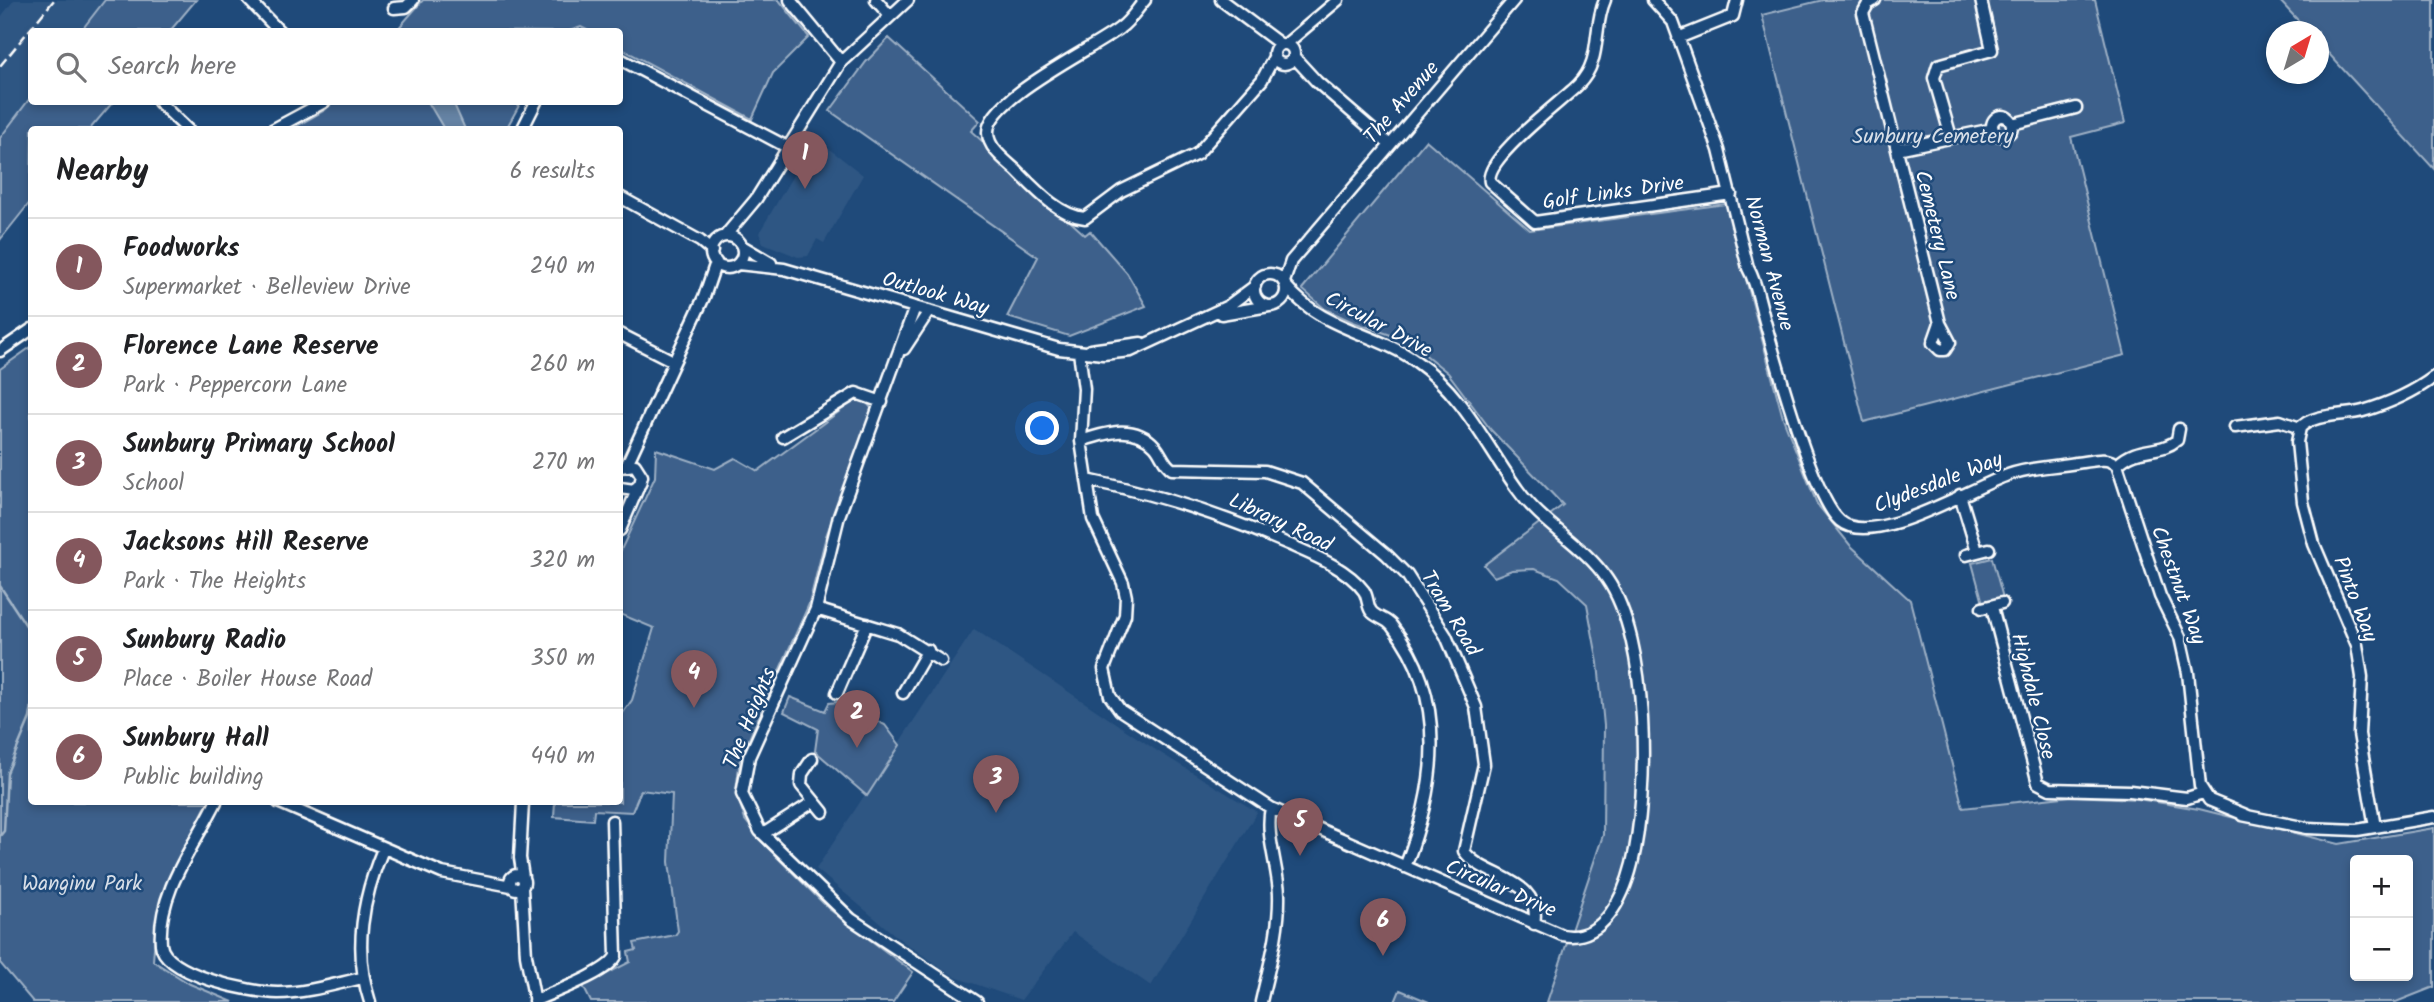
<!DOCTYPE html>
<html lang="en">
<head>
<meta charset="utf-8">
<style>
	body { margin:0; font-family:Kalam,sans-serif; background:#f2f2f2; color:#202124 }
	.controls { position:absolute; right:21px; bottom:21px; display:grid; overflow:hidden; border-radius:7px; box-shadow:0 4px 10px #0003 }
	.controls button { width:63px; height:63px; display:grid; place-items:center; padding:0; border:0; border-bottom:2px solid #e0e0e0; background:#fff; color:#202124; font:35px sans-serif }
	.compass { position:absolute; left:2266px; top:21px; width:63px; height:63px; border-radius:50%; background:#fff; box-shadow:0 4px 10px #0003; rotate:38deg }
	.you { position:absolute; left:1043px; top:429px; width:24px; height:24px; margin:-18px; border:5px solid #fff; border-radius:50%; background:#1a73e8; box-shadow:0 0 0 10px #1a73e833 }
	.badge { display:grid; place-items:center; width:46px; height:46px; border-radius:50%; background:#84575d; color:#fff; font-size:23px; font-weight:700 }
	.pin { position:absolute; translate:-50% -58px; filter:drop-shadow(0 2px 4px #0008) }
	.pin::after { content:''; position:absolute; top:37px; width:24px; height:21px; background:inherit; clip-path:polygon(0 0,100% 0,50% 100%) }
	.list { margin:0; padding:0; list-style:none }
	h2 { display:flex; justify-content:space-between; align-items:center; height:91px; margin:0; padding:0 28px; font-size:30px }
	h2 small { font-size:23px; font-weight:400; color:#757577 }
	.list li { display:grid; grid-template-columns:46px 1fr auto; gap:21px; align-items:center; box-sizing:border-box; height:98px; padding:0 28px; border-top:2px solid #e0e0e0 }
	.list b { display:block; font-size:26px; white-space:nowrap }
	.list p { margin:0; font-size:23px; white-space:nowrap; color:#757577 }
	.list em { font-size:23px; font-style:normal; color:#757577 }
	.icon { flex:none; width:38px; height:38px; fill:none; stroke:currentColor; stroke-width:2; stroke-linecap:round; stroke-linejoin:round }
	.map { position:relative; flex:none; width:2434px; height:1002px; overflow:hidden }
	.search { position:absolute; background:#fff; box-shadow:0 4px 10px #0003; left:28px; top:28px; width:595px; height:77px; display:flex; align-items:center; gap:18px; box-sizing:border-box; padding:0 24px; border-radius:7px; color:#757577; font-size:26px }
	.panel { position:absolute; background:#fff; box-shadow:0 4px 10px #0003; left:28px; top:126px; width:595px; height:679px; border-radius:7px }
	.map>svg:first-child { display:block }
	.built { fill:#2e5683 }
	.green { fill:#3c618b; stroke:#9eb0c5; stroke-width:2; fill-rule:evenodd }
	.water { fill:#6583a4; stroke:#a3b5c8; stroke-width:2 }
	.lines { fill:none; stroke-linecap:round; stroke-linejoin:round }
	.stream { stroke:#a3b5c8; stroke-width:2.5 }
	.minor-casing { stroke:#fff; stroke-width:15 }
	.minor { stroke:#1f4a7a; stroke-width:10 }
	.rail { stroke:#fff; stroke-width:2.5; stroke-dasharray:10 5; stroke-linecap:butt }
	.labels { text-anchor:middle; stroke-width:5; stroke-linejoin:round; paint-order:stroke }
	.street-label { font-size:21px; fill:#fff; stroke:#1f4a7a }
	.park-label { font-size:21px; fill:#d8dfe8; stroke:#1f4a7a }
</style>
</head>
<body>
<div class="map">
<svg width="2434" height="1002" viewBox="0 0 2434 1002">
	<rect width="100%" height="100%" fill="#1f4a7a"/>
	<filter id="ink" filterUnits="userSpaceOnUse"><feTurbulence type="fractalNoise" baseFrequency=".0143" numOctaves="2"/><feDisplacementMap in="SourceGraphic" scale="14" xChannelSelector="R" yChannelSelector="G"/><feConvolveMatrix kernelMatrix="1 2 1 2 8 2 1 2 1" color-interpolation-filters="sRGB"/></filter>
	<g filter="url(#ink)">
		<!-- built -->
		<path class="built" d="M14 0H105L81 31 32 32 31 97 0 138V18Z
			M815 138 863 175 824 243 817 239 808 256 798 257 763 243 759 233Z
			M974 629 1159 752 1257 812 1151 986 1073 932 1021 1000 955 977 902 941 816 869Z"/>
		<!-- green -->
		<path class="green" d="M105 0H196L170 31H81Z
			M423 0H779L809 37 773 73 752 119 620 48V32L589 31 581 27 566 32 396 31Z
			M1823 0H2095L2125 123 2071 137 2125 355 1864 422 1762 15Z
			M2279 0H2434V169L2319 43 2318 32 2308 31Z
			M889 38 980 121 971 131 1085 235 1090 231 1127 273 1146 306 1069 336 1007 317 1038 257 830 111 866 62Z
			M31 97 32 102H113L90 129 32 130 31 201 0 240V138Z
			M333 102H521L506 129 290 130 325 110Z
			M1426 140 1530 230 1726 204 1783 418 1817 504 1850 545 1910 600 1963 808 2072 796 2138 799 2199 809 2339 844 2434 828V987L2396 1002H1547L1603 835 1604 726 1598 663 1587 604 1559 578 1534 569 1512 570 1494 577 1484 565 1563 505 1491 430 1448 373 1408 341 1353 322 1325 309 1302 289ZM2355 860H2408V976H2355Z
			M31 347 32 802H208L166 885 156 923 153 961 190 984 233 1002H33L0 963V369Z
			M855 400 866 402 873 410 826 536 809 604 740 759 736 791 745 820 765 845 829 909 913 972 893 1002H591L583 986 630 962 628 952 636 950 634 943 675 935 678 931 669 862 672 794 641 790 632 812 594 810 593 820 554 817 555 802H620V717L632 700 654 628 620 614V552L655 477 656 449 715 469 735 458 758 471Z
			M1992 558 2003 598 1983 603 1972 563Z
			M790 697 825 711 829 703 839 702 885 725 900 745 867 796 815 751 818 729 784 712Z
			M1400 990 1429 1002H1395Z"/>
		<!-- water -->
		<path class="water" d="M428 102H453L465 129H444Z"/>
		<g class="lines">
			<!-- stream -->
			<path class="stream" d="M0 586 29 630 32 646
				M0 836 4 831 7 773 30 718 32 705"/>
			<defs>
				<path id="minor" d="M249 0 280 32
					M790 0 841 62
					M876 0 889 15
					M1145 0C1137 9 1130 21 1120 28 1095 48 986 99 988 133 988 148 1006 161 1016 170 1035 189 1059 216 1085 218L1121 191 1197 154 1262 80 1274 57
					M1221 0 1280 44
					M1605 0C1592 29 1603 60 1578 85 1561 102 1483 159 1490 182L1535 222 1731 194
					M1653 0 1673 22 1719 150 1748 268C1757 284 1759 300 1764 318 1775 358 1813 498 1840 521 1873 549 1972 487 2008 475 2029 467 2054 467 2076 463 2090 462 2106 455 2117 465
					M1875 0 1868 4 1863 13 1940 323 1950 342 1945 350H1940L1933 343 1940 323
					M394 8 406 7 413 0
					M1678 38 1733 16 1737 0
					M1274 54a10 10 0 1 1 20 0a10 10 0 1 1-20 0Z
					M1286 44 1338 0
					M1294 57 1317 82 1390 145
					M620 59 787 147
					M159 102 188 130
					M1992 126a10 10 0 1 1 20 0a10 10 0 1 1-20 0Z
					M2012 124 2076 108
					M272 130 324 102
					M522 130 536 102
					M1951 137 1934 78 1938 65 1992 50 1981 0
					M1897 149 1993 129
					M620 197 700 241 712 251
					M725 236 756 199 841 62 908 0
					M711 252a16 16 0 1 1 32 0a16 16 0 1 1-32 0Z
					M742 246 771 263
					M738 264 784 269 1059 349 1103 354 1131 351 1228 306 1255 286
					M1254 290a16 16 0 1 1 32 0a16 16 0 1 1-32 0Z
					M1284 282 1291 261 1514 0
					M915 307 839 516 816 609 749 757 742 794 760 831 851 919 977 1002
					M1221 314 1269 306
					M620 334 673 361
					M904 349 929 311
					M1090 350 1141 343
					M0 351 32 329
					M1079 352 1084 389 1081 441 1093 519 1123 583 1126 597 1125 615 1104 669 1110 696 1120 710 1271 808 1562 935C1603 943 1624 896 1632 864 1649 793 1650 641 1607 579 1583 544 1543 525 1518 490 1486 446 1463 394 1417 362 1373 331 1324 331 1286 286
					M2235 427 2280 421 2300 428
					M2300 428 2297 442 2303 502 2314 544 2357 645 2362 677 2359 734 2375 827
					M2300 428C2313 413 2345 416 2363 411 2387 404 2414 392 2434 377
					M783 437 856 393 882 402
					M1081 441C1106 433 1134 423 1155 446 1162 454 1163 463 1172 469L1265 471 1302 483 1386 554 1407 575 1446 636 1476 707 1484 764 1464 851C1483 879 1543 877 1534 924
					M627 464 704 297 716 262
					M2117 465 2160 596 2180 637 2188 673 2200 786 2209 800 2248 816
					M2117 465C2139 444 2159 455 2177 440L2179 429
					M620 467 635 465 642 476 640 484 634 490 620 488
					M1087 480C1158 494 1222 515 1288 544 1313 555 1347 568 1364 591 1368 597 1367 605 1371 611 1376 618 1386 618 1392 626 1449 698 1436 788 1405 867
					M1960 495 1977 551
					M620 530 638 488
					M1966 555 1989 549
					M1992 607 2038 783 2050 789 2130 791 2187 798 2203 793
					M1982 608 2002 603
					M816 609 898 634 941 661
					M837 693 867 624
					M903 693 928 650
					M812 759 802 774 801 785 823 812
					M216 802C195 845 157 892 161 944 163 975 253 993 278 993 306 993 335 984 362 978
					M278 802 442 873 511 886
					M2242 815 2307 828 2357 830 2434 817
					M763 834 813 802
					M510 882a7 7 0 1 1 14 0a7 7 0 1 1-14 0Z
					M523 877 520 858 523 802
					M522 888 526 955 535 1002
					M534 1001C553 992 608 973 616 956L612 821
					M370 1002C353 950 362 899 383 849
					M1261 1002C1269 966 1280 931 1279 894 1278 866 1265 835 1271 808"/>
			</defs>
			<!-- minor casing -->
			<use href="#minor" class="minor-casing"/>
			<!-- minor -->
			<use href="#minor" class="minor"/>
			<!-- rail -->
			<path class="rail" d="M0 66 54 0"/>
		</g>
	</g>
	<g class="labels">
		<!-- street labels -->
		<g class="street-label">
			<text transform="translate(1401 102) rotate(-49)" y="7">The Avenue</text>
			<text transform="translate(1613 192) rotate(-8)" y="7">Golf Links Drive</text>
			<text transform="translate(1938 235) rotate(76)" y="7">Cemetery Lane</text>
			<text transform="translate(1770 263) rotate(75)" y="7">Norman Avenue</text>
			<text transform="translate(936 293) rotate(16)" y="7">Outlook Way</text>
			<text transform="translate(1379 324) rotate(28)" y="7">Circular Drive</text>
			<text transform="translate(1938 482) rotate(-21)" y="7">Clydesdale Way</text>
			<text transform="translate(1281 522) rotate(25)" y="7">Library Road</text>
			<text transform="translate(2179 585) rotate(70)" y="7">Chestnut Way</text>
			<text transform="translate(2356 599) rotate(69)" y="7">Pinto Way</text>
			<text transform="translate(1451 613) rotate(59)" y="7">Tram Road</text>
			<text transform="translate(2034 696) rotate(76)" y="7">Highdale Close</text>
			<text transform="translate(749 718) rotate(-68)" y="7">The Heights</text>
			<text transform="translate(1501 888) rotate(23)" y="7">Circular Drive</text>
		</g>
		<!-- park labels -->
		<g class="park-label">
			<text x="1933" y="143">Sunbury Cemetery</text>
			<text x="82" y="890">Wanginu Park</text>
		</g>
	</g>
</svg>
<div class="controls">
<button>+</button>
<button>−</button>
</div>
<svg class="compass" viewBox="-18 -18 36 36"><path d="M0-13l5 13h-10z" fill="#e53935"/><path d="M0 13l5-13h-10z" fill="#757577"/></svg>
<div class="you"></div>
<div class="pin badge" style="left:805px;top:189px">1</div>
<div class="pin badge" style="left:857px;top:748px">2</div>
<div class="pin badge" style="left:996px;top:813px">3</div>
<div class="pin badge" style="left:694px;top:708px">4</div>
<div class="pin badge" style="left:1300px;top:856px">5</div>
<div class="pin badge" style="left:1383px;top:956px">6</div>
<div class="search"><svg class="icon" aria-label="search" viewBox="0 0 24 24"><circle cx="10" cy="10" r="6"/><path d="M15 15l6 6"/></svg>Search here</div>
<section class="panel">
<h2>Nearby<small>6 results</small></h2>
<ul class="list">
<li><span class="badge">1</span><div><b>Foodworks</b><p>Supermarket · Belleview Drive</p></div><em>240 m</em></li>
<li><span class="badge">2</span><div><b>Florence Lane Reserve</b><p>Park · Peppercorn Lane</p></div><em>260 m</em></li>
<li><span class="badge">3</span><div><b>Sunbury Primary School</b><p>School</p></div><em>270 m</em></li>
<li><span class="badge">4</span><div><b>Jacksons Hill Reserve</b><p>Park · The Heights</p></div><em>320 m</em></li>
<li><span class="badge">5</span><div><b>Sunbury Radio</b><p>Place · Boiler House Road</p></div><em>350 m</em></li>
<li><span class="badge">6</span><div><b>Sunbury Hall</b><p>Public building</p></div><em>440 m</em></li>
</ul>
</section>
</div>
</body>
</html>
